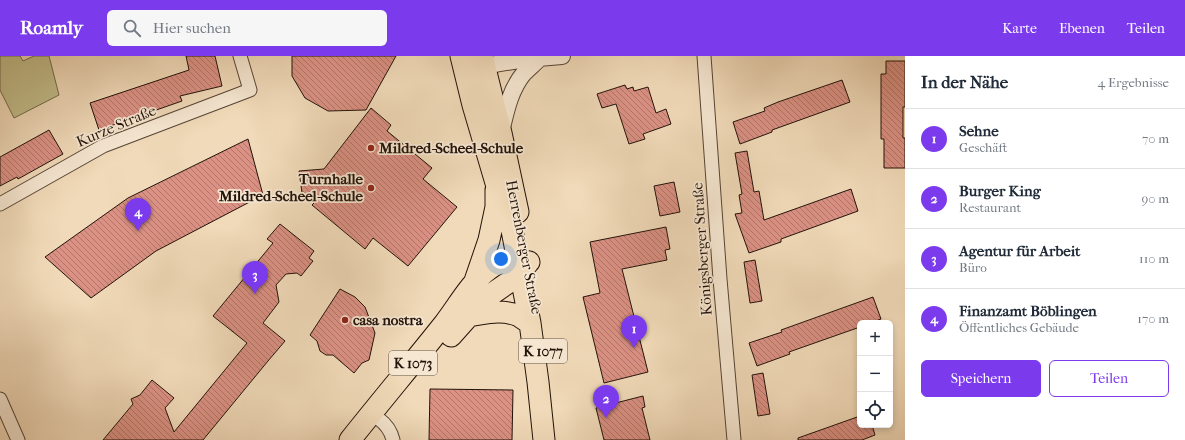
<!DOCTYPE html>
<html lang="de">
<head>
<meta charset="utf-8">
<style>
	body { margin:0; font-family:"IM FELL French Canon",serif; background:#f6f6f7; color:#1f2937 }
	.controls { position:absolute; right:12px; bottom:12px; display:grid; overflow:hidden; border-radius:6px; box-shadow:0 2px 6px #0003 }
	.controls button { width:36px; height:36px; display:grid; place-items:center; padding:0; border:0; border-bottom:1px solid #e0e1e3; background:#fff; color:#1f2937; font:20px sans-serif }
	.you { position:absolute; left:501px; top:203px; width:14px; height:14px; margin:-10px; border:3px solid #fff; border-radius:50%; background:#1a73e8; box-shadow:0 0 0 6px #1a73e833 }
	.badge { display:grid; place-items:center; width:26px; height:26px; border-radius:50%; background:#7c3aed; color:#fff; font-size:13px; font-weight:700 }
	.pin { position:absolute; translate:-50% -33px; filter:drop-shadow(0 1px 2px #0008) }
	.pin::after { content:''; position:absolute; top:21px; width:14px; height:12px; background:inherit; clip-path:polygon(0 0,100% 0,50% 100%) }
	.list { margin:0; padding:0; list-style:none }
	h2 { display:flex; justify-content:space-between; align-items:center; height:52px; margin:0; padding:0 16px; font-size:17px }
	h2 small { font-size:13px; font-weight:400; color:#747a83 }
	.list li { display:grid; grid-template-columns:26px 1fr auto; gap:12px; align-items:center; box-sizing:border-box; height:60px; padding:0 16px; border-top:1px solid #e0e1e3 }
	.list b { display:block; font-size:15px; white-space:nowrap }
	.list p { margin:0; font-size:13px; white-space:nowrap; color:#747a83 }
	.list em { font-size:13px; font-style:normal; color:#747a83 }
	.actions { display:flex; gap:8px; padding:12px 16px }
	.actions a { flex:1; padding:9px 0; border:1px solid #7c3aed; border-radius:6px; text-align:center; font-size:14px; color:#7c3aed }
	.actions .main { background:#7c3aed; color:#fff }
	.icon { flex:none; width:22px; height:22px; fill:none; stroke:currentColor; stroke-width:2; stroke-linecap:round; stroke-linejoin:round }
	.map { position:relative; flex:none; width:905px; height:384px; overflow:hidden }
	header { display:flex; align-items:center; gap:24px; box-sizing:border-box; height:56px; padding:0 20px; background:#7c3aed; color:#fff }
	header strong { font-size:19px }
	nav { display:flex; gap:22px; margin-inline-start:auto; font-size:14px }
	.search { width:280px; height:36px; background:#f6f6f7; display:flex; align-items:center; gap:10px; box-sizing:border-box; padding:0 14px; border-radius:6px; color:#747a83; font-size:15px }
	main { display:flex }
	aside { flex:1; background:#fff }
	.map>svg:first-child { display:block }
	.green { fill:#c2bd8a; stroke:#72684a }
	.building { fill:url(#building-back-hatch); stroke:#221209 }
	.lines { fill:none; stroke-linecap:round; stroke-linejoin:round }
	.minor-casing { stroke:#564435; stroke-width:15 }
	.tertiary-casing { stroke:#564435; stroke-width:18 }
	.primary-casing { stroke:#221209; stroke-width:23 }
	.minor { stroke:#f6e7d2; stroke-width:13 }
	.tertiary { stroke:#f6e7d2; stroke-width:16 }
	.primary { stroke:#f1dab9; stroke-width:21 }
	.poi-dot { fill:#8f2418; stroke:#f6e7d2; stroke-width:1.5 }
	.labels { text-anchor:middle; stroke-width:3.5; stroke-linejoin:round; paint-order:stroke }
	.shield { fill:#f6e7d2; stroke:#625245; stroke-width:1 }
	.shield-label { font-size:14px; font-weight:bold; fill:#221209 }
	.street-label { font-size:15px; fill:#221209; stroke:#f6e7d2 }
	.poi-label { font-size:15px; font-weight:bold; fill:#221209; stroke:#f6e7d2; text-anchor:start }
</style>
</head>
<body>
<header>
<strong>Roamly</strong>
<div class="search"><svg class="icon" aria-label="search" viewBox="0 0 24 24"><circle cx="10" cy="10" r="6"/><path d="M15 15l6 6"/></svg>Hier suchen</div>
<nav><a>Karte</a><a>Ebenen</a><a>Teilen</a></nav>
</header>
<main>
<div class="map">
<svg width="905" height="384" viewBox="0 0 905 384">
	<defs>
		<pattern id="building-back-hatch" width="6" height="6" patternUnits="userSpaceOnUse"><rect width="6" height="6" fill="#db9184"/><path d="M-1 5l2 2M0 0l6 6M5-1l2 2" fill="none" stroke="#b1756a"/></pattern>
	</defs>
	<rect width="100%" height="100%" fill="#f1dab9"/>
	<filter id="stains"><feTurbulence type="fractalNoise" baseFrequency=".005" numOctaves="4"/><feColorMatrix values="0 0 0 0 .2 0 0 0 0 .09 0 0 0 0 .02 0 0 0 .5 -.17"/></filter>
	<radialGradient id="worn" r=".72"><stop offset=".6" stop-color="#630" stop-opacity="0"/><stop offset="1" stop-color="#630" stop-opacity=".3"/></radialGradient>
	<!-- green -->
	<path class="green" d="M0 0H20L23 5 34 0H49L59 39 14 62 0 34Z"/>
	<!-- building -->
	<path class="building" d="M186 0H215L222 30 180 40 182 45 99 74 90 47 189 14Z
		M292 0H396L366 54 328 55 305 42 292 20Z
		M886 5H905V51H903V82H905V112H884V83H881V18H886Z
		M842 24 850 46 772 74V76L740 88 733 66 765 55 764 52 778 46Z
		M625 29 627 33 633 31 634 35 648 31 656 57 666 53 671 68 643 78 645 83 629 88 616 48 602 52 597 38Z
		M371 52 391 69 387 75 432 112 423 123 457 151 408 210 373 182 365 193 312 149 314 147 302 137 299 115 324 113Z
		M49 74 63 98 18 123 17 121 0 130V101Z
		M248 83 263 139 156 195 91 242 45 201 128 142Z
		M747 95 754 136 759 135 764 164 851 133 858 155 781 183V186L749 197 735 158 742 157 739 139 742 138 735 97Z
		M674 126 680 156 660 160 654 130Z
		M280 168 314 195 309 202 313 205 301 220 297 217 286 218 276 229 279 246 263 267 285 285 268 305 203 384H103L133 348 131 343 140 339 152 324 174 342 165 352 174 376 247 287 213 260 273 187 267 183Z
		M666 171 670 193 665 194 667 204 622 213 648 316 604 327 583 241 600 237 590 186Z
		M755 204 762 245 750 247 744 206Z
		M340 233 355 241 365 251 375 277 369 304 362 307 354 317 333 299H326L320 295 317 285 310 279Z
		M873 241 881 263 870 267H860V271L789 296 790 298 757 310 749 287 782 276 781 274Z
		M763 317 770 358 758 360 752 319Z
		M430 333 513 334 512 384H429Z
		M643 340 645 351 642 352 650 384H604L596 352Z
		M860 360V369H872L875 379 862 384H798V382Z"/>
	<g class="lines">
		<defs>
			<path id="minor" d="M704 0 720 223 734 384
				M0 148 103 90 250 34 240 0
				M0 343 18 384
				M379 363C387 369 391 375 393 384"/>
			<path id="tertiary" d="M474 13C503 5 532 2 562 0
				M501 76C506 55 510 34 524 17 529 12 535 7 540 2"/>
			<path id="primary" d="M461 0 473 49 496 127 510 164 530 267 538 326 544 384
				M482 0 501 77 518 156
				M475 225 489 184 496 151V134
				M468 260C484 257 503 253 519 260 522 262 526 265 530 267
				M451 280 483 244 515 222 528 207
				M350 384C381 345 413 307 444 268 458 250 470 227 489 213 501 204 514 204 529 206"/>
		</defs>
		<!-- minor casing -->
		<use href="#minor" class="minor-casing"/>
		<!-- tertiary casing -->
		<use href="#tertiary" class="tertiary-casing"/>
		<!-- primary casing -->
		<use href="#primary" class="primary-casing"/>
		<!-- minor -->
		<use href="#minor" class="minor"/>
		<!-- tertiary -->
		<use href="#tertiary" class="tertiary"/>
		<!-- primary -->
		<use href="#primary" class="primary"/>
	</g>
	<!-- markers -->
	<g class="poi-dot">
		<circle cx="371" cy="92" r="4"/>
		<circle cx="371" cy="132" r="4"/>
		<circle cx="345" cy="264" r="4"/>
	</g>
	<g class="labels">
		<!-- shield labels -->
		<g class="shield">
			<rect x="519" y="283" width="48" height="24" rx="3"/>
			<rect x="389" y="295" width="48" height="24" rx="3"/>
		</g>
		<g class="shield-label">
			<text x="543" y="300">K 1077</text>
			<text x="413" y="312">K 1073</text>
		</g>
		<!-- street labels -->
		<g class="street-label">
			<text transform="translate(116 70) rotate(-23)" y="5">Kurze Straße</text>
			<text transform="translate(524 191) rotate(79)" y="5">Herrenberger Straße</text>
			<text transform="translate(702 193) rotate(-94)" y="5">Königsberger Straße</text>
		</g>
		<!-- poi labels -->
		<g class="poi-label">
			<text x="379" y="97">Mildred-Scheel-Schule</text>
			<text x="363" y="128" text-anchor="end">Turnhalle<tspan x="363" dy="17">Mildred-Scheel-Schule</tspan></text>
			<text x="353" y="269">casa nostra</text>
		</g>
	</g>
	<rect width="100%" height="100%" filter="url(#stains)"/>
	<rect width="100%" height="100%" fill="url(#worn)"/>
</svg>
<div class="controls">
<button>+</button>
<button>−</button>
<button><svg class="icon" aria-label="locate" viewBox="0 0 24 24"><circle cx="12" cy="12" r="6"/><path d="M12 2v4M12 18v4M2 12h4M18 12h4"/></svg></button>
</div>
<div class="you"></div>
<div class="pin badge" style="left:634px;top:292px">1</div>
<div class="pin badge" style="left:606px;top:362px">2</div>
<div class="pin badge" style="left:255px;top:238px">3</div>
<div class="pin badge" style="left:138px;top:175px">4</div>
</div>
<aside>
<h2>In der Nähe<small>4 Ergebnisse</small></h2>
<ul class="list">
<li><span class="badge">1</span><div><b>Sehne</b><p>Geschäft</p></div><em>70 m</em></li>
<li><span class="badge">2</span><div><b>Burger King</b><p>Restaurant</p></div><em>90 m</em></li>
<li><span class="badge">3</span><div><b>Agentur für Arbeit</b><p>Büro</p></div><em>110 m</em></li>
<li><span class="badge">4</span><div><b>Finanzamt Böblingen</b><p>Öffentliches Gebäude</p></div><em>170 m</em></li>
</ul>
<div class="actions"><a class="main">Speichern</a><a>Teilen</a></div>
</aside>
</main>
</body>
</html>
